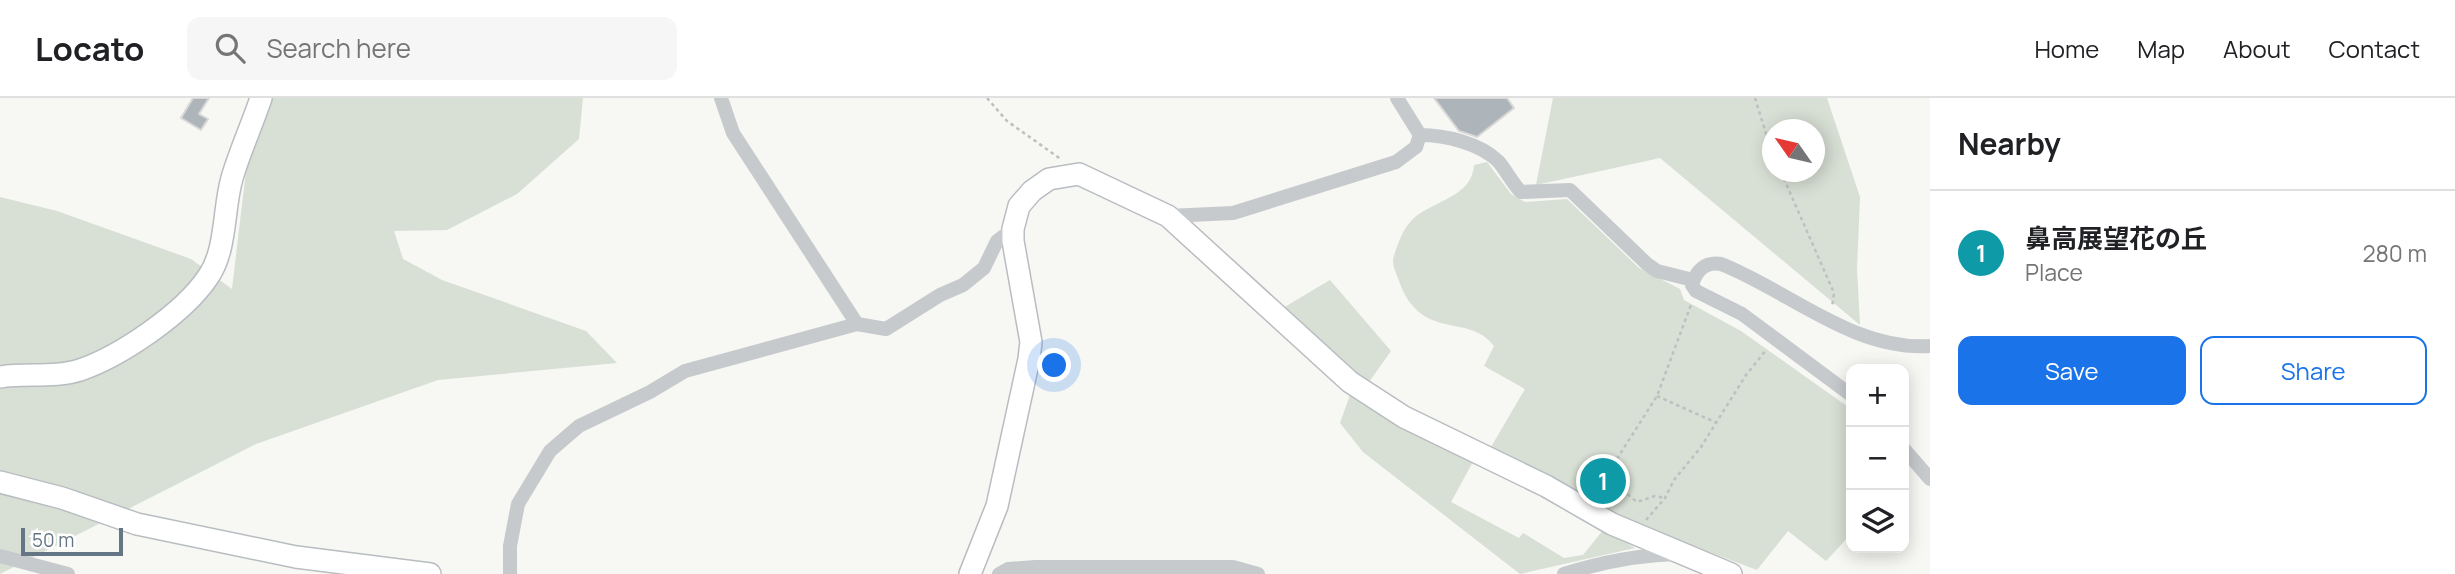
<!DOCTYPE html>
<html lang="en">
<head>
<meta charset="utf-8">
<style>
	body { margin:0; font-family:Manrope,"Noto Sans JP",sans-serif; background:#f6f6f6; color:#202124 }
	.controls { position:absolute; right:21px; bottom:21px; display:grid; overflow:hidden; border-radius:14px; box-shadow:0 4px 18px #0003 }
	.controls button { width:63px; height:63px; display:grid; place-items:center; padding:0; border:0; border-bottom:2px solid #e0e0e0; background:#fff; color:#202124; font:35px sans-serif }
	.compass { position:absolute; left:1762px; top:21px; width:63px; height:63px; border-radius:50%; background:#fff; box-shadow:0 4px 18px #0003; rotate:304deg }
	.scale { position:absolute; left:21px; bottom:18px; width:102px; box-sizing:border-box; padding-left:7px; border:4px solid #647686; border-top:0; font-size:19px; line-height:24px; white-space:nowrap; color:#647686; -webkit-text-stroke:5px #fff; paint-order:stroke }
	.you { position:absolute; left:1055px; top:268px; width:24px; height:24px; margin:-18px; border:5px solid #fff; border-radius:50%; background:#1a73e8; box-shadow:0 0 0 10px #1a73e833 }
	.badge { display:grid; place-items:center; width:46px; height:46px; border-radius:50%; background:#1a73e8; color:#fff; font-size:23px; font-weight:700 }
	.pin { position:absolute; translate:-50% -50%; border:4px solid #fff; box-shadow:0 2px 7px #0006 }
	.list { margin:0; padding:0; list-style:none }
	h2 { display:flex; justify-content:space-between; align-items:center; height:91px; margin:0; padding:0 28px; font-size:30px }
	h2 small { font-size:23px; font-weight:400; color:#757577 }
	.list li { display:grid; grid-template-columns:46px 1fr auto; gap:21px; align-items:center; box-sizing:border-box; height:126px; padding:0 28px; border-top:2px solid #e0e0e0 }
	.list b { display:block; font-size:26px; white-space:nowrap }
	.list p { margin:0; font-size:23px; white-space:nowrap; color:#757577 }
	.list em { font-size:23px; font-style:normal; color:#757577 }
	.actions { display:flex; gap:14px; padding:21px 28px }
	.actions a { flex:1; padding:16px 0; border:2px solid #1a73e8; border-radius:14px; text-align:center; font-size:24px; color:#1a73e8 }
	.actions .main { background:#1a73e8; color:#fff }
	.icon { flex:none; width:38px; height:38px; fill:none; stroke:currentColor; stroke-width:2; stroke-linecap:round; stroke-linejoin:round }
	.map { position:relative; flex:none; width:1930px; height:476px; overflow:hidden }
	header { display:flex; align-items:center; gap:42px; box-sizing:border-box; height:98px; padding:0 35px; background:#fff; border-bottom:2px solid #e0e0e0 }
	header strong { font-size:33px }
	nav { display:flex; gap:38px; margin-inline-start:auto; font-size:24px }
	.search { width:490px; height:63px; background:#f6f6f6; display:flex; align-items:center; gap:18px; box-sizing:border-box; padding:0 24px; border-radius:14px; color:#757577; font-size:26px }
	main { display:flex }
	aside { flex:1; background:#fff }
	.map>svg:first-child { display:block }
	.green { fill:#d8dfd4; fill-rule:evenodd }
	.building { fill:#adb5bb; stroke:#d8d8d6; stroke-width:2 }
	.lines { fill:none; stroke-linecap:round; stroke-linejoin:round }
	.secondary-casing { stroke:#b8bdc2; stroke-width:24 }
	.path { stroke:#bdc0c2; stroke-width:2.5; stroke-dasharray:3.5 3.5; stroke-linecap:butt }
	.street { stroke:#c6cacd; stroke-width:14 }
	.secondary { stroke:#fff; stroke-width:21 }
</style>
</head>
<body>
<header>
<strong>Locato</strong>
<div class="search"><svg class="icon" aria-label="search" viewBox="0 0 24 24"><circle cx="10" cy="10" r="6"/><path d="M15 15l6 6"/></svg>Search here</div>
<nav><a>Home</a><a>Map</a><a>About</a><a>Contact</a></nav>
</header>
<main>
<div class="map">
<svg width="1930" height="476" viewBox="0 0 1930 476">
	<rect width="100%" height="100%" fill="#f7f7f3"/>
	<!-- green -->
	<path class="green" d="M273 0H583L579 41 517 96 447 132 394 133 403 161 442 182 586 233 617 265 438 282 256 346 0 476V99L57 113 191 161 232 191 248 56Z
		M1553 0H1827L1860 99 1857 171 1860 227 1660 60 1536 87ZM1772 32H1814V74H1772Z
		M1487 64 1511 96 1525 104 1567 101 1639 170 1680 191 1684 202 1741 233 1851 311V436L1826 463 1788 433 1757 472 1627 423 1491 349 1525 291 1484 268 1494 248C1469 214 1421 245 1399 183 1396 174 1391 166 1394 158 1398 145 1403 130 1414 120 1435 102 1472 99 1474 67Z
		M1330 182 1391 253 1369 284 1336 260 1283 210Z
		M1350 297 1396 326 1474 362 1451 404 1519 440 1523 435 1564 460 1583 457 1604 431 1635 450 1520 476 1363 354 1340 325Z"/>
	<!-- building -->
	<path class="building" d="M193 0H209L199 16 208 21 201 32 181 20Z
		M1434 0H1507L1514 10 1477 39 1459 33Z"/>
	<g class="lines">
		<defs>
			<path id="secondary" d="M0 279C26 275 55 280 80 272 121 258 184 215 208 179 227 152 223 111 232 80 240 53 252 27 261 0
				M0 384 62 400 137 426 296 459 430 476
				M970 476 997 408 1029 261 1031 244 1013 143V131L1019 108 1032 93 1049 81 1079 76 1168 118 1350 284 1404 319 1546 388 1612 426 1731 476"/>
		</defs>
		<!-- secondary casing -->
		<use href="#secondary" class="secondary-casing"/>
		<!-- path -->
		<path class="path" d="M987 0 1007 23 1062 62
			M1755 0 1772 55
			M1781 74 1834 195 1832 209
			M1657 298 1717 325
			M1613 367 1657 298 1692 204
			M1586 390C1585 373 1597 365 1613 367L1620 374C1624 387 1623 400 1609 405
			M1622 392 1637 404 1655 398 1665 400
			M1646 422 1665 400 1674 382 1701 349 1746 277 1767 251"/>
		<!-- street -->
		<path class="street" d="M721 0 733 35 857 226
			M1420 37C1445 37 1479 45 1498 63 1506 72 1512 85 1521 94L1570 92 1647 166 1657 173 1693 182
			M1168 118 1233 115 1396 64 1416 49 1420 37 1397 0
			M1851 297 1742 216 1696 193 1692 187C1696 173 1705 163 1721 166 1788 192 1853 253 1930 248
			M1904 351 1930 381
			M0 458 68 476
			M510 476V448L518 406 550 353 579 328 650 294 685 273 857 226 886 231 940 197 963 187 984 170 997 143 1013 131
			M999 476 1008 471 1035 469H1233L1258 476
			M1564 476C1602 464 1637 457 1677 456"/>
		<!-- secondary -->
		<use href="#secondary" class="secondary"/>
	</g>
</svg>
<div class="controls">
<button>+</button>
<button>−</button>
<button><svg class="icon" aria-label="layers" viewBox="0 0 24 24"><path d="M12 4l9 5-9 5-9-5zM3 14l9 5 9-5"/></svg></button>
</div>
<svg class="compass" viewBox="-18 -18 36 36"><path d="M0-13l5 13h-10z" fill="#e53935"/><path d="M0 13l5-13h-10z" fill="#757577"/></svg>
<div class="scale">50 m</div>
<div class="you"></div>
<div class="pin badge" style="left:1603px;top:383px;background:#0f9aa8">1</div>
</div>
<aside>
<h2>Nearby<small></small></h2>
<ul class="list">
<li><span class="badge" style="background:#0f9aa8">1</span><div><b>鼻高展望花の丘</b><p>Place</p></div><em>280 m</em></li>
</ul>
<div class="actions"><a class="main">Save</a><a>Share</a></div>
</aside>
</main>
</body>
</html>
